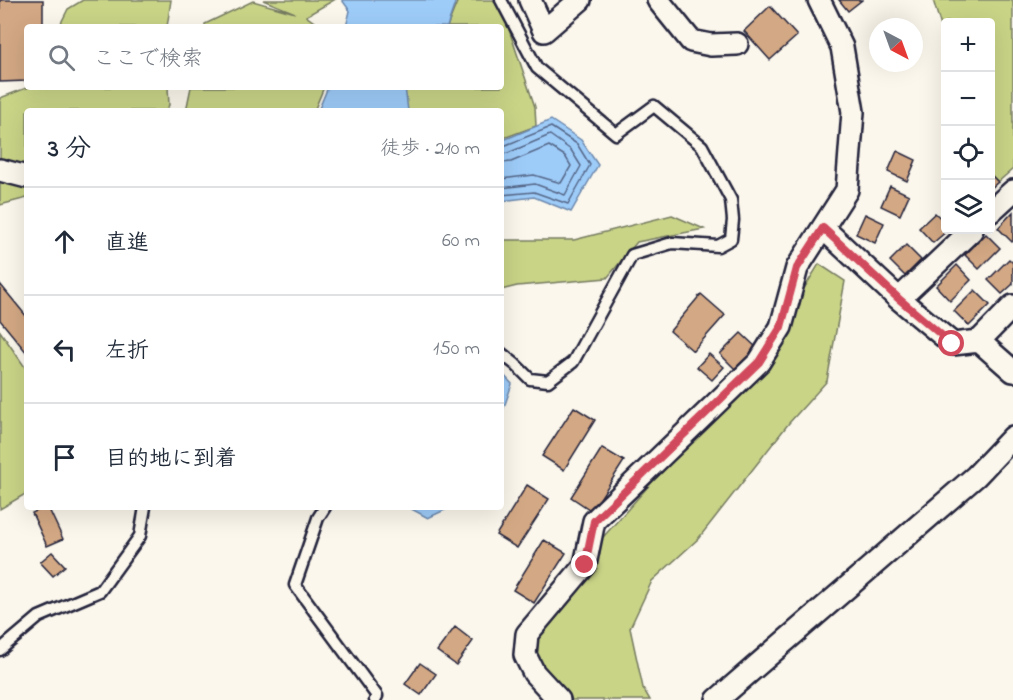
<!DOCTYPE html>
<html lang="ja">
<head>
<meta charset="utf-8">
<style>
	body { margin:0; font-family:"Indie Flower","Klee One",sans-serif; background:#f2f2f3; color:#1f2937 }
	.controls { position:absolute; right:18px; top:18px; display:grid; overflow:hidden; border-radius:6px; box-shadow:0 6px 24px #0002 }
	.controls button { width:54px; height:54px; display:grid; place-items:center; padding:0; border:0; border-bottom:2px solid #e0e1e3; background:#fff; color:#1f2937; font:30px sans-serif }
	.compass { position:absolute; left:869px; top:18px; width:54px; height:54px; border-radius:50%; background:#fff; box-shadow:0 6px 24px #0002; rotate:139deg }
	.stop { position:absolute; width:18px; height:18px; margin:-14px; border:4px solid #d1495b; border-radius:50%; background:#fff }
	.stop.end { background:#d1495b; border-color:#fff; box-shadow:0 2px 6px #0008 }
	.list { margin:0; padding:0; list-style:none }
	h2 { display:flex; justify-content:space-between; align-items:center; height:78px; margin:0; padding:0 24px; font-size:26px }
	h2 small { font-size:20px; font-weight:400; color:#747a83 }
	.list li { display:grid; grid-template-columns:39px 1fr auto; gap:18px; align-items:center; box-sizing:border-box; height:108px; padding:0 24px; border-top:2px solid #e0e1e3 }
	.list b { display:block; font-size:22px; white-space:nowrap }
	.list em { font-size:20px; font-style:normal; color:#747a83 }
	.icon { flex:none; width:33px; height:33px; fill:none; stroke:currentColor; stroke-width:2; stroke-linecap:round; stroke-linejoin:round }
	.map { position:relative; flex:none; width:1013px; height:700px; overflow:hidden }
	.search { position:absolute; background:#fff; box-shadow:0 6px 24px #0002; left:24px; top:24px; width:480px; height:66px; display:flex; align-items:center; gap:15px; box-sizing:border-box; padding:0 21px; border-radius:6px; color:#747a83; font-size:22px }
	.panel { position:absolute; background:#fff; box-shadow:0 6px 24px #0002; left:24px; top:108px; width:480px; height:402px; border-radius:6px }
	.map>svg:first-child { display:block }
	.green { fill:#c9d487; stroke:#767b61; stroke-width:1.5 }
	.water { fill:#9eccf9; stroke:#6c88ad; stroke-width:1.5 }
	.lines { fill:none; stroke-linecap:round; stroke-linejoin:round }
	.shore { stroke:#546687; stroke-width:1.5 }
	.building { fill:#d3a884; stroke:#22223b; stroke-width:1.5 }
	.lane-casing { stroke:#22223b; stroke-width:15 }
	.street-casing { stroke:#22223b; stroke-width:26 }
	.lane { stroke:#fbf7ec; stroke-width:10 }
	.street { stroke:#fbf7ec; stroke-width:21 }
	.route { stroke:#d1495b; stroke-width:8 }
</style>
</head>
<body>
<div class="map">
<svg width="1013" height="700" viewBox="0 0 1013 700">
	<rect width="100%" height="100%" fill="#fbf7ec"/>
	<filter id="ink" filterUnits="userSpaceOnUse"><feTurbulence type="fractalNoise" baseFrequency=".0167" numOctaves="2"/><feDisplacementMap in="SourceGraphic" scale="12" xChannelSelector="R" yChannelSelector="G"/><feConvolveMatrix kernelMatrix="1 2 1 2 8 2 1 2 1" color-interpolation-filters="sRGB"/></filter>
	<g filter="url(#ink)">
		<!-- green -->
		<path class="green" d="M83 0H171L167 27H59L68 9Z
			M263 0H334L306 16 321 27H205V24L253 1 295 13Z
			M458 0H496L500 3 535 107 536 126 501 139V111H406L405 87H501V27H447Z
			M933 0H1013V169L998 182 990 174V22H946L945 75 943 33Z
			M29 87H168L169 105 166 111H27V198L0 205V98Z
			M191 87H324L314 111H186Z
			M672 215 704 229 637 242 607 278 517 286 501 290V240H574Z
			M819 264 845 281 827 381 789 423 698 539 652 581 630 628 643 688 650 700H564L534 673 527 634 588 554 759 362Z
			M0 331 27 370V493L0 509Z"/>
		<!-- water -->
		<path class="water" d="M342 0H456L447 27H346L350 11Z
			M328 87H405L408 111H318Z
			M551 120 581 140 598 165 571 212 534 197 501 201V141Z
			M501 372 512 384 501 416Z
			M408 507H451L428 518Z"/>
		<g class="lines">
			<!-- shore -->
			<path class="shore" d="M501 147 551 127 577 144 590 165 568 204 534 192 501 195
				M501 154 508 153 550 135 571 150 581 166 565 195 535 184 501 188
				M501 163 511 162 549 146 565 156 571 166 561 183 534 175 501 179"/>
		</g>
		<!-- building -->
		<path class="building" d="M0 0H43V27H27V81L0 82Z
			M839 0H862L848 11Z
			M770 6 797 36 770 60 744 31Z
			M897 151 916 160 907 181 888 172Z
			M990 174 998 182 990 189Z
			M890 186 909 195 900 215 881 206Z
			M1013 212V241L1012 242 998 228Z
			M935 213 946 223V230H948L933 243 919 228Z
			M865 214 884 223 875 243 856 234Z
			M986 234 1000 248 979 269 965 255Z
			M906 245 921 260 905 276 890 261Z
			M1009 259 1013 263V284L1002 294 988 280Z
			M957 265 971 280 950 301 936 286Z
			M0 284 27 317V353L0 320Z
			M975 290 990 305 969 326 954 311Z
			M701 294 725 315 693 351 670 331Z
			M741 333 757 348 736 370 720 354Z
			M709 354 724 367 712 380 697 367Z
			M574 407 595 420 564 470 542 456Z
			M602 448 624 461 592 511 571 497Z
			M527 485 549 499 517 548 496 535Z
			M45 507H48L63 539 47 546 32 513Z
			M544 540 566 553 534 603 513 590Z
			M52 552 65 566 53 576 40 562Z
			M455 627 473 641 456 665 437 651Z
			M420 663 436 674 421 695 405 684Z"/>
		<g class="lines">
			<defs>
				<path id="lane" d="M501 353 515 364 530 379 548 381 573 362 632 255 672 243 718 246 731 239 733 220 731 200 702 146 654 106 616 134 537 68 501 0
					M325 507 318 518 295 585 377 696 375 700
					M0 650 39 617 100 591 140 536 145 507"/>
				<path id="street" d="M530 0 544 31 580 0
					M658 0 691 41 711 45 737 44
					M0 170 27 177
					M990 212 1013 191
					M823 228 899 299 953 344 979 341 1013 371
					M899 299 972 230
					M979 341 1013 306
					M559 700 534 673 525 655 527 634 585 565 594 521 759 362 781 327 797 268 847 190 853 112 842 47 819 0
					M717 700 976 476 1013 437"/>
			</defs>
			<!-- lane casing -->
			<use href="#lane" class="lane-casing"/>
			<!-- street casing -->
			<use href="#street" class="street-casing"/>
			<!-- lane -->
			<use href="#lane" class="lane"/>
			<!-- street -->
			<use href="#street" class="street"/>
		</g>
	</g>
	<g class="lines" filter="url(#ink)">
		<!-- route -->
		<path class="route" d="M585 565 594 521 759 362 781 327 797 268 823 228 899 299 952 344"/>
	</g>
</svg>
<div class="controls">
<button>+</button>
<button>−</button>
<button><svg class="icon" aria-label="locate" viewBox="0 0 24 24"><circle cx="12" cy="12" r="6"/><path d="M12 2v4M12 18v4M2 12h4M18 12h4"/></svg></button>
<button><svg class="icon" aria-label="layers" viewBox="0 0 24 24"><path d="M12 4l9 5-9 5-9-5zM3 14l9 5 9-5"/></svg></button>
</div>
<svg class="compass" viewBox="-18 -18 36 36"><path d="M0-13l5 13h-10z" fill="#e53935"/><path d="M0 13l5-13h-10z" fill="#747a83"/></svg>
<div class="stop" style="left:952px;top:344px"></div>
<div class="stop end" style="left:585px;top:565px"></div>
<div class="search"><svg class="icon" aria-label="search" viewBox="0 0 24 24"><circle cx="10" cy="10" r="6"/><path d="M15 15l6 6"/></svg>ここで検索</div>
<section class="panel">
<h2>3 分<small>徒歩 · 210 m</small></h2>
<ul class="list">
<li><svg class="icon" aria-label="ahead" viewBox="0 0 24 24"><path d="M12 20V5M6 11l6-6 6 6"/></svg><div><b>直進</b></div><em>60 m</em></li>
<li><svg class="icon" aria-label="left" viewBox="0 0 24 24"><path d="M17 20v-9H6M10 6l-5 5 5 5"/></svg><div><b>左折</b></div><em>150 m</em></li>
<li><svg class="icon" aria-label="arrive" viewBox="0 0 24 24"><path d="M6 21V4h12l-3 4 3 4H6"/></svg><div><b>目的地に到着</b></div></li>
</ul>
</section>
</div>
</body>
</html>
